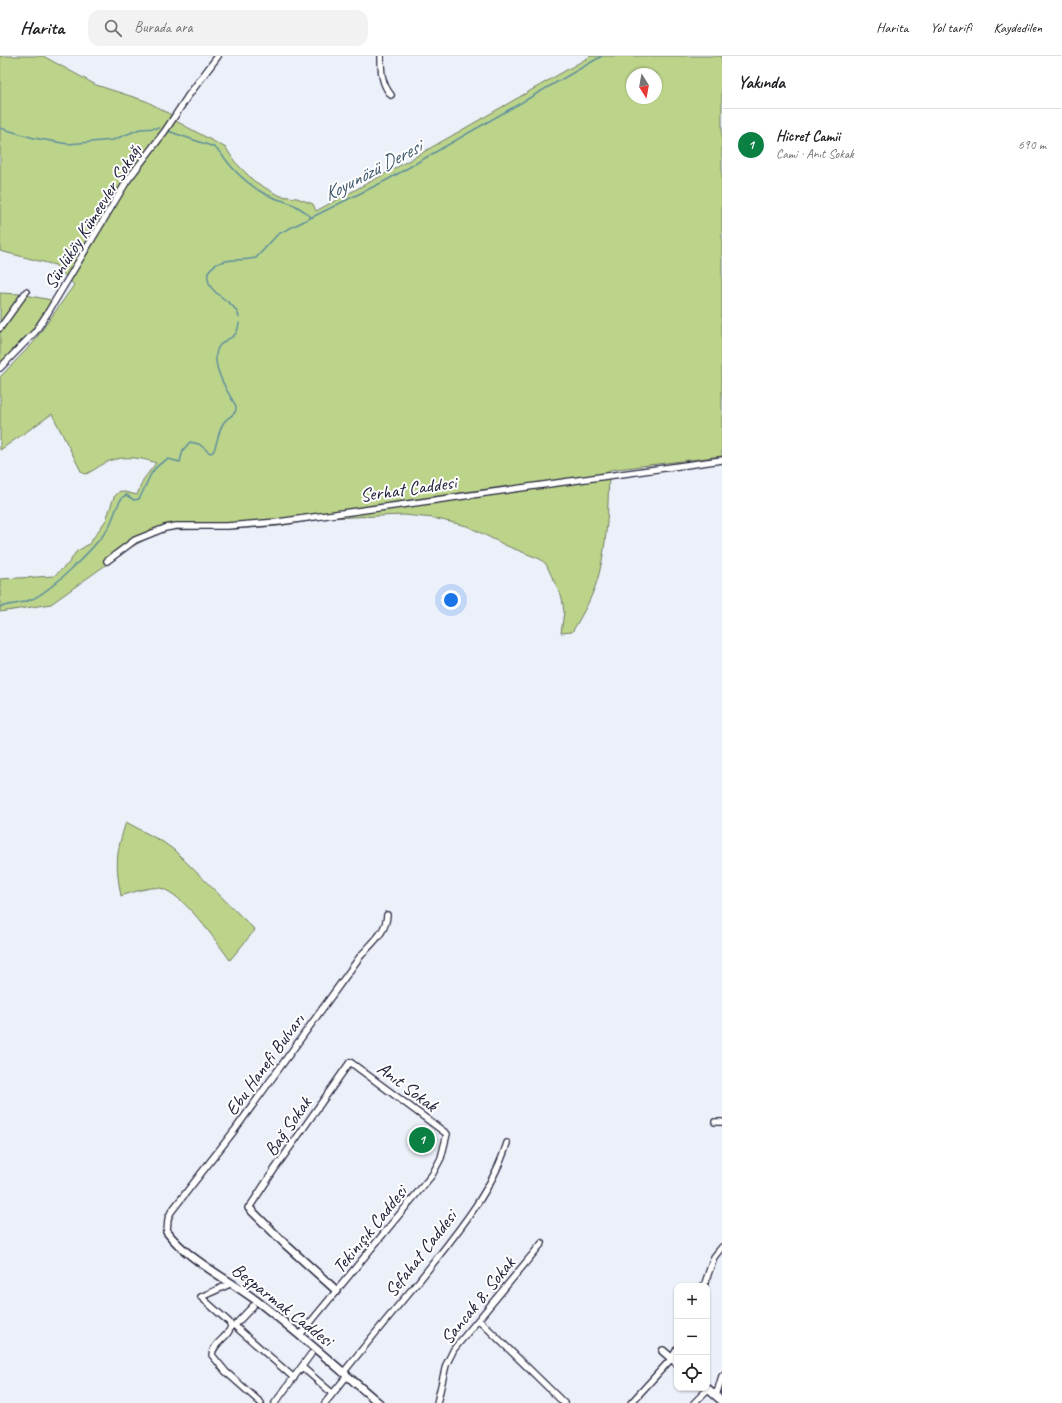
<!DOCTYPE html>
<html lang="tr">
<head>
<meta charset="utf-8">
<style>
	body { margin:0; font-family:Caveat,sans-serif; background:#f2f2f2; color:#202124 }
	.controls { position:absolute; right:12px; bottom:12px; display:grid; overflow:hidden; border-radius:8px; box-shadow:0 1px 3px #0004 }
	.controls button { width:36px; height:36px; display:grid; place-items:center; padding:0; border:0; border-bottom:1px solid #e0e0e0; background:#fff; color:#202124; font:20px sans-serif }
	.compass { position:absolute; left:626px; top:12px; width:36px; height:36px; border-radius:50%; background:#fff; box-shadow:0 1px 3px #0004; rotate:169deg }
	.you { position:absolute; left:451px; top:544px; width:14px; height:14px; margin:-10px; border:3px solid #fff; border-radius:50%; background:#1a73e8; box-shadow:0 0 0 6px #1a73e833 }
	.badge { display:grid; place-items:center; width:26px; height:26px; border-radius:50%; background:#0b8043; color:#fff; font-size:13px; font-weight:700 }
	.pin { position:absolute; translate:-50% -50%; border:2px solid #fff; box-shadow:0 1px 4px #0006 }
	.list { margin:0; padding:0; list-style:none }
	h2 { display:flex; justify-content:space-between; align-items:center; height:52px; margin:0; padding:0 16px; font-size:17px }
	h2 small { font-size:13px; font-weight:400; color:#757577 }
	.list li { display:grid; grid-template-columns:26px 1fr auto; gap:12px; align-items:center; box-sizing:border-box; height:72px; padding:0 16px; border-top:1px solid #e0e0e0 }
	.list b { display:block; font-size:15px; white-space:nowrap }
	.list p { margin:0; font-size:13px; white-space:nowrap; color:#757577 }
	.list em { font-size:13px; font-style:normal; color:#757577 }
	.icon { flex:none; width:22px; height:22px; fill:none; stroke:currentColor; stroke-width:2; stroke-linecap:round; stroke-linejoin:round }
	.map { position:relative; flex:none; width:722px; height:1347px; overflow:hidden }
	header { display:flex; align-items:center; gap:24px; box-sizing:border-box; height:56px; padding:0 20px; background:#fff; border-bottom:1px solid #e0e0e0 }
	header strong { font-size:19px }
	nav { display:flex; gap:22px; margin-inline-start:auto; font-size:14px }
	.search { width:280px; height:36px; background:#f2f2f2; display:flex; align-items:center; gap:10px; box-sizing:border-box; padding:0 14px; border-radius:12px; color:#757577; font-size:15px }
	main { display:flex }
	aside { flex:1; background:#fff }
	.map>svg:first-child { display:block }
	.green { fill:#bcd48a; stroke:#6f7b62; fill-rule:evenodd }
	.lines { fill:none; stroke-linecap:round; stroke-linejoin:round }
	.stream { stroke:#5e8f9d; stroke-width:1.5 }
	.minor-casing { stroke:#22223b; stroke-width:8 }
	.tertiary-casing { stroke:#22223b; stroke-width:10 }
	.minor { stroke:#fff; stroke-width:5.5 }
	.tertiary { stroke:#fff; stroke-width:7 }
	.labels { text-anchor:middle; stroke-width:4; stroke-linejoin:round; paint-order:stroke }
	.street-label { font-size:19px; fill:#22223b; stroke:#fff }
	.water-label { font-size:20px; font-style:italic; fill:#40596c; stroke:#fff }
</style>
</head>
<body>
<header>
<strong>Harita</strong>
<div class="search"><svg class="icon" aria-label="search" viewBox="0 0 24 24"><circle cx="10" cy="10" r="6"/><path d="M15 15l6 6"/></svg>Burada ara</div>
<nav><a>Harita</a><a>Yol tarifi</a><a>Kaydedilen</a></nav>
</header>
<main>
<div class="map">
<svg width="722" height="1347" viewBox="0 0 722 1347">
	<rect width="100%" height="100%" fill="#ecf0f9"/>
	<filter id="ink" filterUnits="userSpaceOnUse"><feTurbulence type="fractalNoise" baseFrequency=".025" numOctaves="2"/><feDisplacementMap in="SourceGraphic" scale="8" xChannelSelector="R" yChannelSelector="G"/><feConvolveMatrix kernelMatrix="1 2 1 2 8 2 1 2 1" color-interpolation-filters="sRGB"/></filter>
	<g filter="url(#ink)">
		<!-- green -->
		<path class="green" d="M0 0H43L96 29 146 45 170 58 174 64 226 92 235 106 254 125 274 137 281 140 297 142 313 148 316 155 392 114 591 0H722V400L609 414C608 449 608 483 599 518 594 538 583 558 572 576L561 577 564 556 562 542 546 508 540 503 507 490 467 470 433 462 404 459 328 462 278 470 235 473 170 474 156 478 131 491 51 548 0 556V523L54 520 69 507 76 496 89 488 106 464 114 441 120 435 137 439 143 424 156 407C140 401 121 399 105 407 99 410 93 415 86 418L82 417 52 358 0 394V321L33 287 74 229 55 209 0 195ZM632 18H656V42H632Z
			M0 237 20 238 51 244 38 268 0 307Z
			M126 766 163 786 174 794 255 874 230 904C216 885 183 837 160 832 151 830 130 837 121 840 115 807 116 797 126 766Z"/>
		<g class="lines">
			<!-- stream -->
			<path class="stream" d="M0 72 34 82 68 88 113 84 140 73 159 72
				M168 75 214 91C221 96 225 103 230 109 238 119 248 127 258 134 278 147 293 143 311 161
				M239 261C234 241 205 241 208 216 218 200 240 206 256 202L278 178 387 124 602 0
				M0 551C10 548 20 548 30 544 51 536 94 492 107 474 114 464 117 443 126 439L134 444 139 443C149 426 148 413 168 403L180 406 183 394 190 386 199 388 210 397 213 396C218 387 218 374 224 366 229 359 237 360 236 350 228 337 207 304 220 289 230 279 237 284 239 267"/>
			<defs>
				<path id="minor" d="M381 0C381 15 381 27 391 39
					M0 272 26 236
					M0 312 35 276 47 258 127 125 165 75 188 40 218 0
					M107 505 135 484 165 472 176 470H227L278 466 722 404
					M715 1066H722
					M249 1152 274 1114 350 1006 447 1078 441 1102 432 1119 300 1279
					M167 1176 168 1163 171 1156 234 1075 359 902C370 888 386 878 387 859
					M232 1227 201 1241 229 1266 231 1270C229 1282 213 1286 212 1299L226 1316 261 1347
					M704 1230 714 1201 722 1191
					M253 1250 236 1268V1271L294 1322
					M479 1264 564 1347
					M302 1311 332 1337
					M343 1317C368 1286 393 1255 419 1225 451 1184 492 1137 507 1087
					M716 1340 722 1320
					M275 1347 311 1298
					M325 1347 347 1320
					M437 1347 446 1309 454 1293 542 1187
					M631 1347 672 1302 677 1293
					M694 1347 708 1333"/>
				<path id="tertiary" d="M249 1152 286 1189 337 1235
					M167 1176C188 1204 228 1223 257 1245 299 1277 339 1313 379 1347
					M663 1295 677 1307
					M707 1332 722 1345"/>
			</defs>
			<!-- minor casing -->
			<use href="#minor" class="minor-casing"/>
			<!-- tertiary casing -->
			<use href="#tertiary" class="tertiary-casing"/>
			<!-- minor -->
			<use href="#minor" class="minor"/>
			<!-- tertiary -->
			<use href="#tertiary" class="tertiary"/>
		</g>
	</g>
	<g class="labels">
		<!-- street labels -->
		<g class="street-label">
			<text transform="translate(92 160) rotate(-58)" y="7">Sünlüköy Kümeevler Sokağı</text>
			<text transform="translate(408 432) rotate(-8)" y="7">Serhat Caddesi</text>
			<text transform="translate(264 1008) rotate(-54)" y="7">Ebu Hanefi Bulvarı</text>
			<text transform="translate(408 1030) rotate(37)" y="7">Anıt Sokak</text>
			<text transform="translate(287 1070) rotate(-55)" y="7">Bağ Sokak</text>
			<text transform="translate(369 1173) rotate(-51)" y="7">Tekinışık Caddesi</text>
			<text transform="translate(420 1197) rotate(-52)" y="7">Sefahat Caddesi</text>
			<text transform="translate(477 1244) rotate(-51)" y="7">Sancak 8. Sokak</text>
			<text transform="translate(283 1248) rotate(38)" y="7">Beşparmak Caddesi</text>
		</g>
		<!-- water labels -->
		<g class="water-label">
			<text transform="translate(372 114) rotate(-28)" y="7">Koyunözü Deresi</text>
		</g>
	</g>
</svg>
<div class="controls">
<button>+</button>
<button>−</button>
<button><svg class="icon" aria-label="locate" viewBox="0 0 24 24"><circle cx="12" cy="12" r="6"/><path d="M12 2v4M12 18v4M2 12h4M18 12h4"/></svg></button>
</div>
<svg class="compass" viewBox="-18 -18 36 36"><path d="M0-13l5 13h-10z" fill="#e53935"/><path d="M0 13l5-13h-10z" fill="#757577"/></svg>
<div class="you"></div>
<div class="pin badge" style="left:422px;top:1084px">1</div>
</div>
<aside>
<h2>Yakında<small></small></h2>
<ul class="list">
<li><span class="badge">1</span><div><b>Hicret Camii</b><p>Cami · Anıt Sokak</p></div><em>690 m</em></li>
</ul>
</aside>
</main>
</body>
</html>
